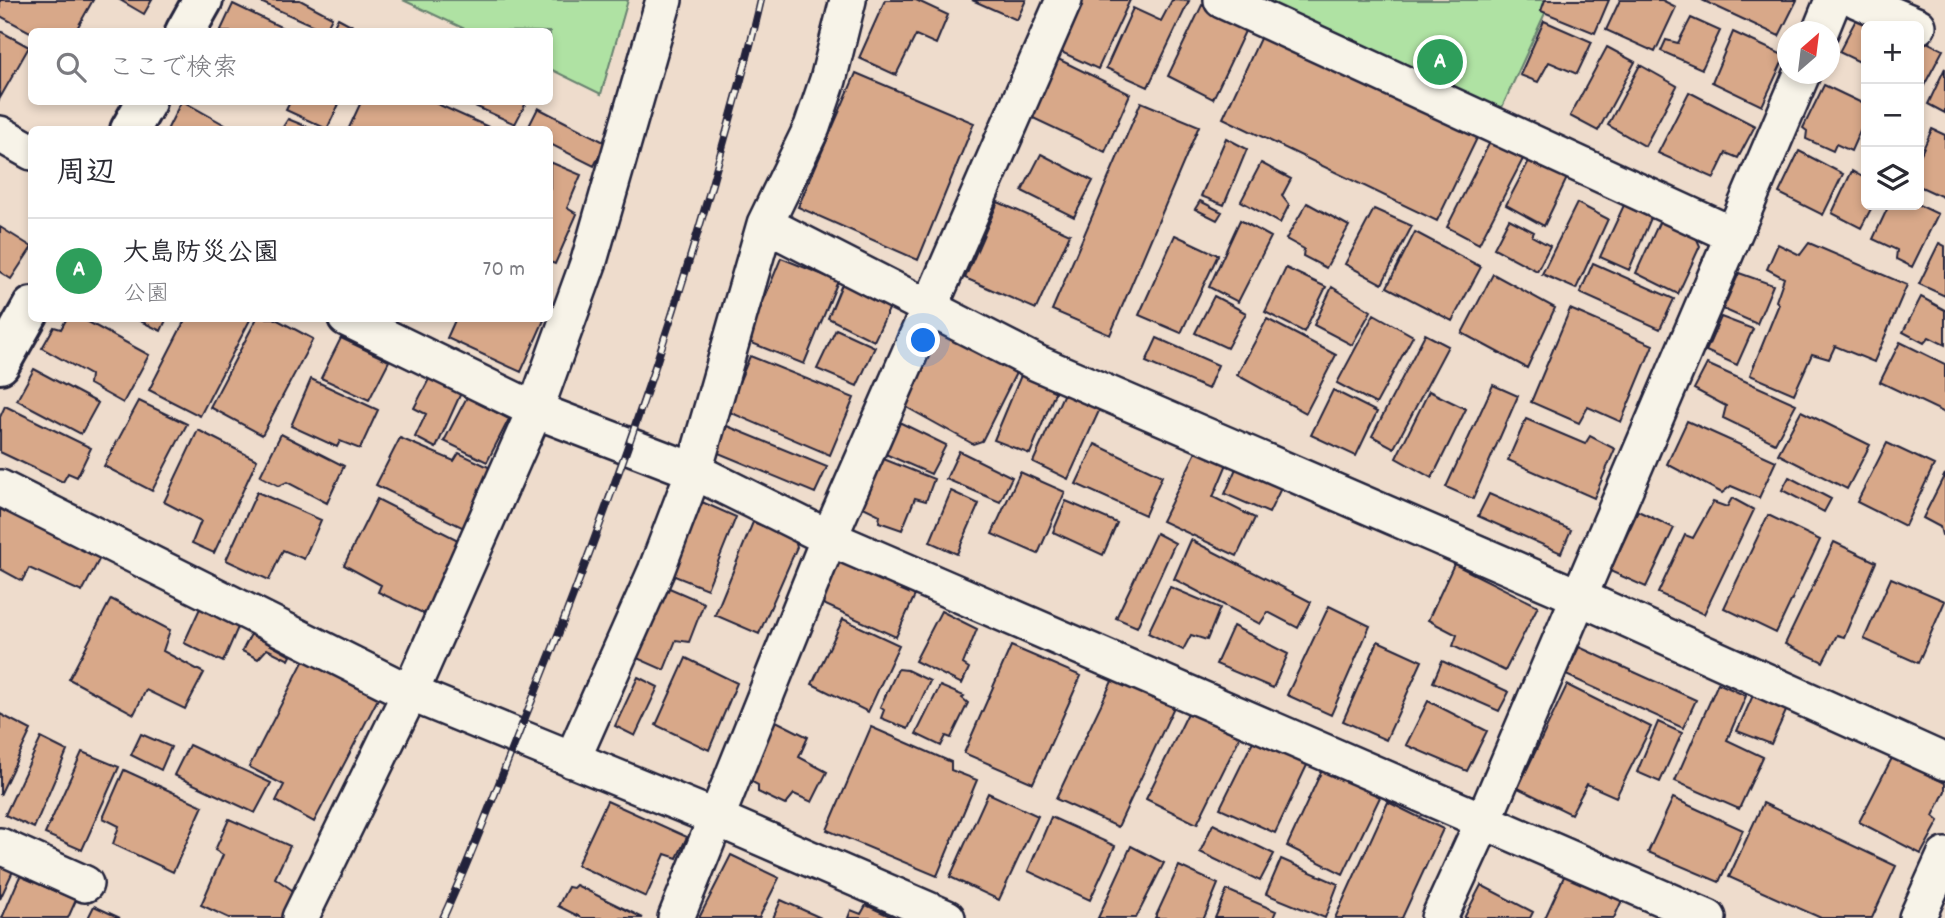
<!DOCTYPE html>
<html lang="ja">
<head>
<meta charset="utf-8">
<style>
	body { margin:0; font-family:Dekko,"Klee One",sans-serif; background:#f2f2f3; color:#2b2b33 }
	.controls { position:absolute; right:21px; top:21px; display:grid; overflow:hidden; border-radius:10px; box-shadow:0 4px 10px #0003 }
	.controls button { width:63px; height:63px; display:grid; place-items:center; padding:0; border:0; border-bottom:2px solid #e1e1e2; background:#fff; color:#2b2b33; font:35px sans-serif }
	.compass { position:absolute; left:1777px; top:21px; width:63px; height:63px; border-radius:50%; background:#fff; box-shadow:0 4px 10px #0003; rotate:28deg }
	.you { position:absolute; left:924px; top:341px; width:24px; height:24px; margin:-18px; border:5px solid #fff; border-radius:50%; background:#1a73e8; box-shadow:0 0 0 10px #1a73e833 }
	.badge { display:grid; place-items:center; width:46px; height:46px; border-radius:50%; background:#1a73e8; color:#fff; font-size:23px; font-weight:700 }
	.pin { position:absolute; translate:-50% -50%; border:4px solid #fff; box-shadow:0 2px 7px #0006 }
	.list { margin:0; padding:0; list-style:none }
	h2 { display:flex; justify-content:space-between; align-items:center; height:91px; margin:0; padding:0 28px; font-size:30px }
	h2 small { font-size:23px; font-weight:400; color:#7c7c81 }
	.list li { display:grid; grid-template-columns:46px 1fr auto; gap:21px; align-items:center; box-sizing:border-box; height:105px; padding:0 28px; border-top:2px solid #e1e1e2 }
	.list b { display:block; font-size:26px; white-space:nowrap }
	.list p { margin:0; font-size:23px; white-space:nowrap; color:#7c7c81 }
	.list em { font-size:23px; font-style:normal; color:#7c7c81 }
	.icon { flex:none; width:38px; height:38px; fill:none; stroke:currentColor; stroke-width:2; stroke-linecap:round; stroke-linejoin:round }
	.map { position:relative; flex:none; width:1945px; height:918px; overflow:hidden }
	.search { position:absolute; background:#fff; box-shadow:0 4px 10px #0003; left:28px; top:28px; width:525px; height:77px; display:flex; align-items:center; gap:18px; box-sizing:border-box; padding:0 24px; border-radius:10px; color:#7c7c81; font-size:26px }
	.panel { position:absolute; background:#fff; box-shadow:0 4px 10px #0003; left:28px; top:126px; width:525px; height:196px; border-radius:10px }
	.map>svg:first-child { display:block }
	.green { fill:#afe2a3; stroke:#68826f; stroke-width:2 }
	.building { fill:#d8a889; stroke:#22223b; stroke-width:2 }
	.lines { fill:none; stroke-linecap:round; stroke-linejoin:round }
	.service-casing { stroke:#22223b; stroke-width:40 }
	.minor-casing { stroke:#22223b; stroke-width:44 }
	.service { stroke:#f7f3e8; stroke-width:35 }
	.minor { stroke:#f7f3e8; stroke-width:38 }
	.rail-casing { stroke:#22223b; stroke-width:8 }
	.rail { stroke:#f7f3e8; stroke-width:5; stroke-dasharray:16; stroke-linecap:butt }
</style>
</head>
<body>
<div class="map">
<svg width="1945" height="918" viewBox="0 0 1945 918">
	<rect width="100%" height="100%" fill="#eedccc"/>
	<filter id="ink" filterUnits="userSpaceOnUse"><feTurbulence type="fractalNoise" baseFrequency=".0143" numOctaves="2"/><feDisplacementMap in="SourceGraphic" scale="14" xChannelSelector="R" yChannelSelector="G"/><feConvolveMatrix kernelMatrix="1 2 1 2 8 2 1 2 1" color-interpolation-filters="sRGB"/></filter>
	<g filter="url(#ink)">
		<!-- green -->
		<path class="green" d="M403 0H628L601 94 550 69V32L469 31Z
			M1222 0H1551L1494 125Z"/>
		<!-- building -->
		<path class="building" d="M0 0H93L75 32 32 33 0 16Z
			M120 0H152L144 14Z
			M256 0H300L332 17 325 31Z
			M885 0H916L948 15 936 44 916 35 896 75 859 58Z
			M972 0H1026L1017 20Z
			M1081 0H1130L1098 69 1057 50Z
			M1172 0 1189 1 1148 87 1106 68 1133 8 1161 21Z
			M1545 0H1609L1595 33 1541 11Z
			M1620 0H1662L1676 7 1655 52 1606 30Z
			M1702 0H1797L1779 36Z
			M233 4 291 32H220Z
			M1202 5 1247 27 1213 99 1168 76Z
			M1862 8 1897 26H1866V65L1839 52Z
			M338 18 364 32H331Z
			M1691 18 1720 31 1702 69 1661 51 1666 40 1678 43Z
			M1544 21 1592 42 1577 74 1549 62 1538 82 1520 75Z
			M0 31 29 47 0 98Z
			M1733 32 1785 56 1762 106 1712 82Z
			M1262 34 1480 132 1437 221 1223 118Z
			M1919 38 1943 50 1920 93 1919 92Z
			M1607 47 1635 62 1598 131 1570 116Z
			M1058 59 1130 94 1105 152 1031 117Z
			M1640 65 1677 86 1645 146 1608 125Z
			M1945 68V113L1928 104Z
			M856 73 974 123 918 260 798 207Z
			M1824 85 1866 105V117L1851 151 1836 144 1833 151 1806 139 1807 131 1803 128Z
			M1689 92 1755 126 1738 158 1726 153 1714 178 1658 153Z
			M181 102H184L234 130H167Z
			M290 102H340L327 129 286 110Z
			M361 102H433L493 129 348 130Z
			M466 102H522L526 103 515 124Z
			M1141 102 1199 126 1110 335 1052 310Z
			M538 108 606 143 594 166 550 144V130H527Z
			M288 119 315 130H281Z
			M1932 129 1945 135V198L1919 186V158Z
			M1226 138 1247 149 1224 205 1201 196Z
			M1490 142 1523 159 1479 244 1447 227Z
			M1799 151 1843 174 1823 215 1779 193Z
			M1041 154 1093 181 1074 217 1022 191Z
			M1532 155 1569 174 1544 226 1506 205Z
			M550 162 581 175 567 208 577 214 555 264 550 262Z
			M1261 163 1291 179 1282 196 1289 205 1280 223 1241 201Z
			M1852 171 1866 179V205H1873L1861 228 1832 213Z
			M1200 201 1222 212 1217 220 1195 209Z
			M998 202 1070 234 1036 309 965 278Z
			M1307 203 1349 226 1326 268 1303 256 1304 249 1286 239Z
			M1577 203 1608 219 1576 289 1542 274Z
			M1624 205 1651 218 1629 270 1600 257Z
			M1889 205H1919L1938 214 1912 267 1896 259 1897 250 1873 239Z
			M1374 209 1412 226 1382 284 1345 264Z
			M1662 216 1693 230 1700 246 1678 294 1636 273Z
			M1509 219 1534 232 1532 236 1550 246 1537 271 1494 248Z
			M1240 220 1271 237 1238 302 1209 287Z
			M0 227 32 247 11 279 0 272Z
			M1415 232 1481 267 1452 321 1387 287Z
			M1175 235 1218 255 1181 333 1139 315Z
			M1809 243 1907 285 1874 362 1835 346 1829 359 1812 354 1794 394 1750 375 1779 304 1776 301 1784 278 1767 269 1778 244 1800 255Z
			M1939 243 1945 246V296L1919 284Z
			M781 258 838 281 804 364 747 341Z
			M1593 263 1674 299 1660 329 1580 293Z
			M1286 268 1326 287 1304 332 1265 312Z
			M1739 273 1773 285 1757 324 1723 309Z
			M1493 274 1555 308 1527 368 1462 333Z
			M842 284 890 307 874 341 828 318Z
			M1332 287 1371 311 1352 345 1314 325Z
			M1214 296 1246 313 1227 348 1195 333Z
			M1921 297 1945 310V345L1929 337 1924 343 1903 332Z
			M1570 309 1653 345 1621 422 1588 407 1579 423 1531 402Z
			M1374 314 1413 336 1376 404 1337 383Z
			M1721 317 1753 329 1737 365 1706 351Z
			M67 318H81L149 355 123 403 89 384 90 375 42 348 54 327 61 329Z
			M134 318H167L161 331Z
			M186 318H251L200 416 149 390Z
			M257 318H274L313 339 262 435 210 407Z
			M456 318H545L521 372 447 338Z
			M1267 319 1336 355 1306 413 1237 375Z
			M836 329 875 347 857 386 817 369Z
			M941 329 1019 367 982 441 973 444 899 403 916 379Z
			M1425 334 1448 346 1394 448 1372 436Z
			M341 338 389 361 369 400 321 378Z
			M1157 338 1218 365 1208 389 1146 362Z
			M1900 342 1945 364V413L1880 382Z
			M750 356 854 398 830 455 727 411Z
			M1707 364 1796 404 1775 443 1723 418 1726 406 1694 389Z
			M1024 368 1059 383 1030 454 994 440Z
			M34 369 98 403 81 434 17 400Z
			M430 377 461 393 436 448 415 437 426 414 414 408Z
			M311 379 378 410 360 449 340 441 337 447 291 426Z
			M1068 384 1104 400 1068 479 1033 462Z
			M1493 385 1518 396 1473 499 1446 487Z
			M1333 390 1377 412 1356 456 1311 435Z
			M1429 391 1466 409 1432 478 1396 458Z
			M467 397 509 419 487 462 444 441Z
			M139 401 187 424 152 491 104 466Z
			M5 406 91 448 77 477 68 473 63 482 0 452V417Z
			M1801 411 1870 445 1847 489 1778 454Z
			M1526 419 1585 444 1590 436 1615 449 1594 498 1508 460Z
			M1687 421 1776 461 1759 498 1731 486 1722 493 1667 464Z
			M899 422 946 445 931 474 883 453Z
			M727 426 827 467 815 493 716 452Z
			M198 430 257 460 214 553 192 543 201 521 164 502Z
			M281 434 344 466 327 503 287 482 279 486 260 476Z
			M400 438 454 461 459 453 499 472 470 531 376 485Z
			M1887 443 1934 465 1905 526 1857 502Z
			M1095 444 1162 476 1145 515 1076 484Z
			M1197 450 1227 464 1213 497 1255 518 1237 556 1162 521Z
			M959 451 1012 477 1000 502 946 479Z
			M881 458 934 479 926 501 915 498 902 530 879 522 880 515 859 505Z
			M1237 466 1282 486 1269 513 1225 494Z
			M1020 472 1065 492 1038 554 992 534Z
			M1945 474V536L1942 535 1940 527 1923 518Z
			M1789 477 1831 499 1824 512 1782 490Z
			M951 491 979 504 957 554 930 542Z
			M257 492 321 520 304 559 283 550 269 580 226 560Z
			M1489 494 1571 530 1561 553 1478 516Z
			M1732 498 1754 510 1704 614 1658 593 1685 535 1693 538 1713 502 1727 507Z
			M377 499 464 543 429 616 378 592 381 585 344 565Z
			M1066 501 1117 523 1103 555 1053 532Z
			M702 502 736 517 707 589 672 575Z
			M0 503 101 556 82 592 29 568 22 581 0 569Z
			M1638 511 1674 528 1646 587 1610 571Z
			M1768 515 1820 540 1776 633 1724 608Z
			M753 522 794 538 797 547 759 634 715 615Z
			M1156 533 1175 543 1137 627 1116 618Z
			M1191 540 1311 602 1298 628 1268 612 1260 624 1174 579Z
			M1834 542 1876 562 1844 637 1837 635 1823 662 1785 644Z
			M840 558 916 593 896 637 819 602Z
			M1454 564 1538 606 1505 671 1453 646 1457 635 1428 620Z
			M1891 578 1945 601 1918 663 1864 639Z
			M667 587 704 603 689 642 676 640 664 670 637 658Z
			M1170 587 1220 608 1207 640 1191 635 1183 650 1148 633Z
			M111 599 170 630 163 651 204 673 185 709 146 690 134 714 69 679Z
			M201 606 239 625 223 662 184 643Z
			M1329 606 1370 626 1331 715 1287 695Z
			M941 611 977 629 963 664 969 668 962 684 915 661Z
			M843 619 899 645 868 712 812 684Z
			M1233 626 1288 654 1273 688 1216 664Z
			M251 634 291 656 289 660 267 649 258 659 242 651Z
			M1378 641 1422 661 1386 740 1343 721Z
			M1011 646 1081 676 1033 783 964 753Z
			M1579 647 1696 700 1683 728 1566 675Z
			M307 654 381 693 314 822 276 801 284 785 249 767Z
			M686 658 737 683 709 750 656 725Z
			M1442 661 1509 692 1499 711 1433 682Z
			M898 669 907 670 930 681 908 729 881 718 884 710 880 707Z
			M638 677 658 687 635 736 615 726Z
			M1113 679 1174 707 1118 827 1056 799Z
			M1718 683 1746 696 1727 740 1763 757 1739 809 1675 781Z
			M1567 685 1651 727 1616 797 1587 784 1571 814 1518 788Z
			M940 686 964 696 962 698 968 703 951 738 946 736 941 746 916 734Z
			M1754 693 1787 709 1771 744 1737 731Z
			M1428 701 1487 731 1467 771 1406 745Z
			M1188 713 1241 735 1197 824 1146 799Z
			M0 714 31 730 0 795Z
			M774 720 808 737 799 757 827 772 812 802 794 794 785 805 758 792V785L745 778Z
			M1658 722 1682 733 1660 782 1637 772Z
			M871 727 951 762V770L977 780 937 876 827 830Z
			M141 734 171 747 161 770 131 755Z
			M1255 737 1309 761 1275 833 1220 808Z
			M41 738 67 751 34 828 5 815Z
			M189 745 271 783 255 813 174 775Z
			M82 752 119 767 82 850 45 834Z
			M1893 756 1945 783V791L1933 816 1939 821 1921 854 1859 822Z
			M124 770 203 806 173 872 113 844 119 826 103 818Z
			M1322 770 1381 795 1343 874 1287 846Z
			M988 793 1038 816 999 900 950 877Z
			M1673 798 1743 830 1719 882 1648 852Z
			M607 801 687 837 677 858 665 854 646 897 577 865Z
			M1388 802 1443 829 1402 918H1335Z
			M1763 803 1896 866 1872 918H1821L1729 877Z
			M1051 817 1115 846 1090 900 1028 871Z
			M229 819 290 846 275 878 295 892 282 918H229L201 905 223 855 215 850Z
			M1213 824 1274 854 1260 881 1200 852Z
			M1131 846 1164 863 1136 918H1098Z
			M731 855 779 878 759 918H699Z
			M1281 859 1338 884 1325 918 1266 894Z
			M0 865 13 871 0 899Z
			M1179 866 1218 884 1204 918H1155Z
			M1566 872 1623 898 1614 918H1545Z
			M20 876 76 900 68 918H2Z
			M576 885 643 918H582L558 906 568 887 573 888Z
			M1481 885 1533 912 1530 918H1464Z
			M1227 890 1276 911 1273 918H1215Z
			M781 900 821 918H773Z
			M866 905 894 918H848L851 910 861 914Z
			M94 906 120 918H88Z"/>
		<g class="lines">
			<defs>
				<path id="service" d="M1222 0 1733 235
					M1857 0 1918 26
					M1820 32 1833 0
					M0 134 32 152
					M765 224 1037 363 1579 597 1945 762
					M346 318 535 410 694 471 829 538 1708 918
					M0 488 410 693 716 818 947 918
					M572 760 656 571 694 471 765 224 812 127 828 80 848 0
					M0 846 85 884
					M300 918 410 693 535 410 589 261 664 0
					M676 918 829 538 1064 0
					M1439 918 1483 822 1802 74
					M1917 918 1945 856"/>
				<path id="minor" d="M185 32 203 0
					M130 130 146 102
					M0 364 32 307"/>
			</defs>
			<!-- service casing -->
			<use href="#service" class="service-casing"/>
			<!-- minor casing -->
			<use href="#minor" class="minor-casing"/>
			<!-- service -->
			<use href="#service" class="service"/>
			<!-- minor -->
			<use href="#minor" class="minor"/>
			<defs>
				<path id="rail" d="M443 918C477 844 504 768 535 693 602 526 662 357 712 184 729 123 747 62 761 0"/>
			</defs>
			<!-- rail casing -->
			<use href="#rail" class="rail-casing"/>
			<!-- rail -->
			<use href="#rail" class="rail"/>
		</g>
	</g>
</svg>
<div class="controls">
<button>+</button>
<button>−</button>
<button><svg class="icon" aria-label="layers" viewBox="0 0 24 24"><path d="M12 4l9 5-9 5-9-5zM3 14l9 5 9-5"/></svg></button>
</div>
<svg class="compass" viewBox="-18 -18 36 36"><path d="M0-13l5 13h-10z" fill="#e53935"/><path d="M0 13l5-13h-10z" fill="#7c7c81"/></svg>
<div class="you"></div>
<div class="pin badge" style="left:1440px;top:62px;background:#2e9e5b">A</div>
<div class="search"><svg class="icon" aria-label="search" viewBox="0 0 24 24"><circle cx="10" cy="10" r="6"/><path d="M15 15l6 6"/></svg>ここで検索</div>
<section class="panel">
<h2>周辺<small></small></h2>
<ul class="list">
<li><span class="badge" style="background:#2e9e5b">A</span><div><b>大島防災公園</b><p>公園</p></div><em>70 m</em></li>
</ul>
</section>
</div>
</body>
</html>
